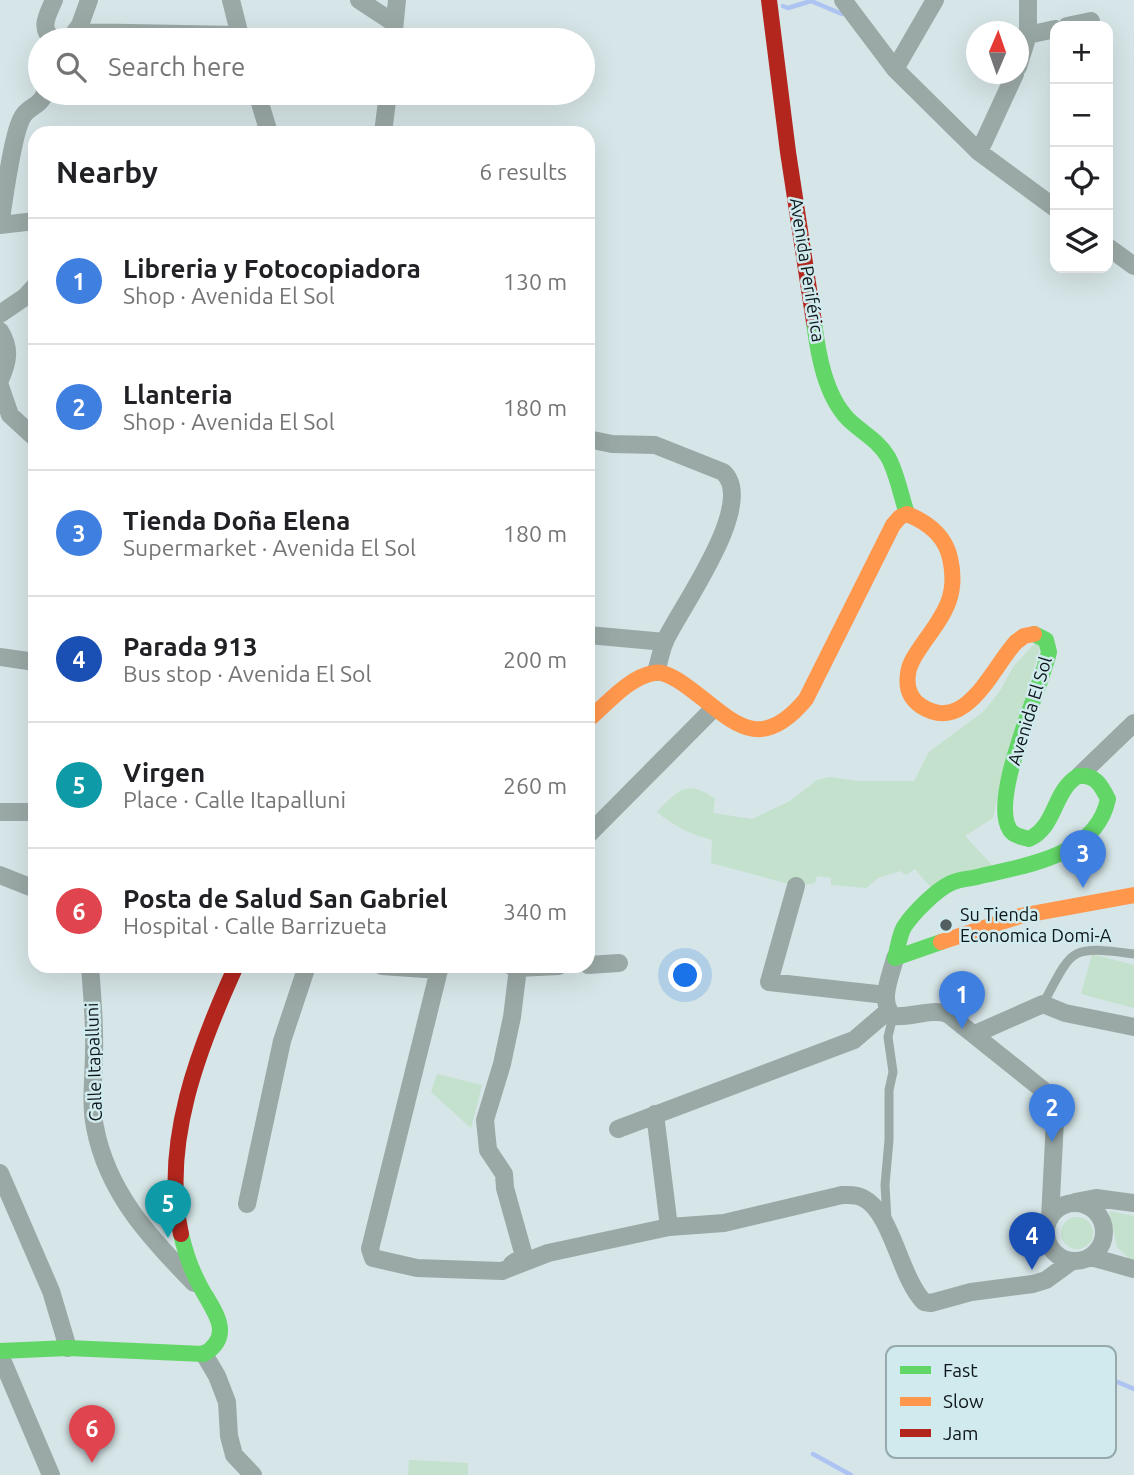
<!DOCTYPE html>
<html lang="en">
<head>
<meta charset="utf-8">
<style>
	body { margin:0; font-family:Ubuntu,sans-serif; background:#f6f6f6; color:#202124 }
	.controls { position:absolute; right:21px; top:21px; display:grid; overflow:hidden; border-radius:14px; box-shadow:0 7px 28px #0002 }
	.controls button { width:63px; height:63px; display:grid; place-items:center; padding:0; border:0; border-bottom:2px solid #e0e0e0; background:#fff; color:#202124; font:35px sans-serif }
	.compass { position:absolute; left:966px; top:21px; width:63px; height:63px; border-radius:50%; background:#fff; box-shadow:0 7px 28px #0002; rotate:2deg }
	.you { position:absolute; left:686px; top:976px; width:24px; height:24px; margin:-18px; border:5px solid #fff; border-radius:50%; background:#1a73e8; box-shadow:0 0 0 10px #1a73e833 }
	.badge { display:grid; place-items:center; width:46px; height:46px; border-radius:50%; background:#535e60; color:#fff; font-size:23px; font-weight:700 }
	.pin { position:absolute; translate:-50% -58px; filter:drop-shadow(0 2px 4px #0008) }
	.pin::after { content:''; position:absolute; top:37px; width:24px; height:21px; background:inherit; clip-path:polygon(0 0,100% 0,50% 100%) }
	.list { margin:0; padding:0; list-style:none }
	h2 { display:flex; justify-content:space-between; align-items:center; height:91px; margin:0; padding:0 28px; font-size:30px }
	h2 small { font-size:23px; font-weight:400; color:#757577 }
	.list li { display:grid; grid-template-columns:46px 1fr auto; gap:21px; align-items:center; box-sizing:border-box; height:126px; padding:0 28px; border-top:2px solid #e0e0e0 }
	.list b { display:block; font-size:26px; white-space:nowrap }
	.list p { margin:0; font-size:23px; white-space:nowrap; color:#757577 }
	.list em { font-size:23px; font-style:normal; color:#757577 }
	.icon { flex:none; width:38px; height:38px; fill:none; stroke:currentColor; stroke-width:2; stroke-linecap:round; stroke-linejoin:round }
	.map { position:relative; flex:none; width:1134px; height:1475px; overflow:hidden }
	.search { position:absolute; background:#fff; box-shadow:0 7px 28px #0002; left:28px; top:28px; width:567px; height:77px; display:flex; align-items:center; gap:18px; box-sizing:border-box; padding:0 24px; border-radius:38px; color:#757577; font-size:26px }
	.panel { position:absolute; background:#fff; box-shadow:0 7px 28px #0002; left:28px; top:126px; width:567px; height:847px; border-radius:21px }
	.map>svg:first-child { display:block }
	.green { fill:#c3e1cc }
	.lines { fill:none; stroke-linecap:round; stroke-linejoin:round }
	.stream { stroke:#adc3f2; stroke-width:4.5 }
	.lane { stroke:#9ba9a6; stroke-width:9 }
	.street { stroke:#9ba9a6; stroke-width:18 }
	.fast { stroke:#63d668; stroke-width:16 }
	.slow { stroke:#ff974d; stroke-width:16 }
	.jam { stroke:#b3261e; stroke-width:16 }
	.poi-dot { fill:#535e60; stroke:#d0eaed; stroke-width:2.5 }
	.labels { text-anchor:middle; stroke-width:5; stroke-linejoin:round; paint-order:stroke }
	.street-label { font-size:18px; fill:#0d1618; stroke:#d0eaed }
	.poi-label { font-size:18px; fill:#0d1618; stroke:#d0eaed; text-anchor:start }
	.key { fill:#d0eaed; stroke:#96aaad; stroke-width:2 }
	.key-label { font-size:19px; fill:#0d1618 }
</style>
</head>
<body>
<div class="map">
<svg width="1134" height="1475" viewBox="0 0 1134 1475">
	<rect width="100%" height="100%" fill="#d6e5e7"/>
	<!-- green -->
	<path class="green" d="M1035 643 1041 644 1003 772 993 818 965 836 993 866 932 889 915 869 906 875 900 871 878 878 866 888 831 885V878L817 876 815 883 796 886 711 863 712 840C690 834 675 827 657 812 678 791 686 778 715 799L713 813 752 819 790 801 817 780 830 777 857 781H914L929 752 984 711 1000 691 1013 667Z
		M1092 954 1134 965V1008L1081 994Z
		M437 1074 482 1085 471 1128 431 1092Z
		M1109 1211 1134 1216V1264L1117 1247Z
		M1061 1233a16 16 0 1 1 32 0a16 16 0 1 1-32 0Z
		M409 1460 468 1463V1475H408Z"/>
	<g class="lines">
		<!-- stream -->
		<path class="stream" d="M783 6 788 8 811 1 842 14
			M1101 1375 1134 1389
			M813 1454 851 1475"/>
		<!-- lane -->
		<path class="lane" d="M1043 1004C1073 948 1069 945 1134 954
			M887 1220 885 1185 889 1140V1090L893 1072 888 1037 893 1016"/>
		<!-- street -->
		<path class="street" d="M231 0 241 40
			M359 0 394 23
			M843 0 895 69 979 152 1055 208
			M1067 26 1091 21
			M75 32 239 35
			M1028 35 1055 29
			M54 40C38 29 48 14 54 0
			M69 40 80 25 89 0
			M393 40 397 0
			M1018 67 1028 35V0
			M895 69 935 0
			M257 93 269 133
			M383 133 388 93
			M979 152 1015 74
			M0 225C4 202 12 133 23 116 29 106 40 107 45 93
			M0 225 35 221
			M1108 247 1134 266
			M0 314 25 297 35 286
			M0 331C11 349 8 362 0 380
			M0 386 10 415 35 438
			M588 439 612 444 655 445 723 472C758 503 680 608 665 641 661 651 659 662 656 672
			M588 635 665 642
			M0 657 35 662
			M1080 775 1134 723
			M0 812H30L35 810
			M588 835 713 709
			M0 875 35 889
			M796 886 769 982 886 995
			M895 958C891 976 878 1001 893 1016 912 1018 930 1008 948 1014L1043 1090C1051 1100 1054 1107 1055 1120L1050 1218
			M588 965 619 963
			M90 966C92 995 95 1023 94 1052 94 1076 90 1104 95 1127 107 1192 150 1238 194 1283
			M382 966 439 970
			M440 966 370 1249 373 1258 417 1268 502 1271 548 1253 669 1227 724 1223 842 1195C849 1195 856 1194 863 1198 892 1212 900 1278 924 1302L931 1303 971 1292 1033 1284 1046 1280 1072 1261
			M511 966 518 968 559 966
			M975 1034 1043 1004 1065 1013 1134 1027
			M655 1114 669 1227
			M618 1129 854 1040 888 1011
			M0 1173 51 1291 68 1348
			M1075 1202 1096 1198 1134 1203
			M1046 1232a29 29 0 1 1 58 0a29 29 0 1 1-58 0Z
			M247 1204 282 1041 307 966
			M1091 1257 1134 1269
			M512 1264 524 1256 505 1188 504 1174 488 1150 485 1120 502 1064 512 1017 518 968
			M204 1354 217 1376 227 1402 229 1436 234 1455 253 1475
			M0 1355 51 1475"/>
		<!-- fast -->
		<path class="fast" d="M814 322C818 354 825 395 848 419 861 432 878 440 888 457 897 473 901 496 907 514
			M941 942 895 958C898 948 899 936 904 927 913 913 936 890 951 883 959 879 969 879 977 877 1025 865 1096 857 1108 799 1101 785 1095 774 1078 776 1053 791 1056 827 1029 839 1022 837 1014 836 1010 830 989 799 1041 688 1049 652L1046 640 1034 634
			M0 1351 68 1348 204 1354C238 1333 209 1306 198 1282 190 1267 185 1251 181 1234"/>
		<!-- slow -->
		<path class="slow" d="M907 514C927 522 945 535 950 558 959 597 943 615 922 645 916 654 909 663 908 674 906 687 909 698 921 706 966 735 992 668 1016 642L1024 636 1034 634
			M588 720C607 704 629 677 654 673 662 671 672 677 679 681 727 712 754 762 806 699L893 525 900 517 907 514
			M941 942 1020 916 1134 895"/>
		<!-- jam -->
		<path class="jam" d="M769 0 788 152 814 322
			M181 1234C161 1144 199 1047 236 966"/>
	</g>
	<!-- markers -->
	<circle class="poi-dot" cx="946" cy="925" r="7"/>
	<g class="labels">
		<!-- street labels -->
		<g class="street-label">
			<text transform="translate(807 270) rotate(81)" y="6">Avenida Periférica</text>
			<text transform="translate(1030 711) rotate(-73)" y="6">Avenida El Sol</text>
			<text transform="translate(94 1062) rotate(-92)" y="6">Calle Itapalluni</text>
		</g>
		<!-- poi labels -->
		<g class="poi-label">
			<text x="960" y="921">Su Tienda<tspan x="960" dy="21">Economica Domi-A</tspan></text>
		</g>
	</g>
	<!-- legend -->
	<rect x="886" y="1346" width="230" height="112" rx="10" class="key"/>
	<rect x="900" y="1366" width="31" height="8" fill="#63d668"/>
	<rect x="900" y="1397" width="31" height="9" fill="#ff974d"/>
	<rect x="900" y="1429" width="31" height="8" fill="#b3261e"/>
	<g class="key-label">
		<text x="943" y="1377">Fast</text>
		<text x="943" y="1408">Slow</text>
		<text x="943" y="1440">Jam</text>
	</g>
</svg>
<div class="controls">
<button>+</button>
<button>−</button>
<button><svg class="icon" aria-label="locate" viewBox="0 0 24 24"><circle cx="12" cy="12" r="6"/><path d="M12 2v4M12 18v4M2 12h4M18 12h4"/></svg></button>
<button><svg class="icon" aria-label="layers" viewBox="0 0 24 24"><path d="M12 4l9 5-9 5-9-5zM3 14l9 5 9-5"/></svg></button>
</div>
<svg class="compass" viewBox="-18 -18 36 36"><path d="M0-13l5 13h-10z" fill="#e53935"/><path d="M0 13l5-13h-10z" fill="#757577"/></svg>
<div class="you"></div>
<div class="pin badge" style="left:962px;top:1029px;background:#3f7fe0">1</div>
<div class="pin badge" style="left:1052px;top:1142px;background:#3f7fe0">2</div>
<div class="pin badge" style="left:1083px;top:888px;background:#3f7fe0">3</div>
<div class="pin badge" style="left:1032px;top:1270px;background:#1a4fb4">4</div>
<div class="pin badge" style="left:168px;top:1238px;background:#0f9aa8">5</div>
<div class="pin badge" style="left:92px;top:1463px;background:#e0444e">6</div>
<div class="search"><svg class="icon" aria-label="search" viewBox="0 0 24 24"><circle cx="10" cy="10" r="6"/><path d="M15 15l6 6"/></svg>Search here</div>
<section class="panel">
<h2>Nearby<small>6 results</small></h2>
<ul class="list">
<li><span class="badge" style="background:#3f7fe0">1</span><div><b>Libreria y Fotocopiadora</b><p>Shop · Avenida El Sol</p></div><em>130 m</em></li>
<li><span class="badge" style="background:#3f7fe0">2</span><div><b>Llanteria</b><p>Shop · Avenida El Sol</p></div><em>180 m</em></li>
<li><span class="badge" style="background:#3f7fe0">3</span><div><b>Tienda Doña Elena</b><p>Supermarket · Avenida El Sol</p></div><em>180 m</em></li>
<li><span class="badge" style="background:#1a4fb4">4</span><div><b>Parada 913</b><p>Bus stop · Avenida El Sol</p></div><em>200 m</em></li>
<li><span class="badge" style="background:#0f9aa8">5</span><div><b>Virgen</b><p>Place · Calle Itapalluni</p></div><em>260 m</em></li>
<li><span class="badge" style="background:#e0444e">6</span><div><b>Posta de Salud San Gabriel</b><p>Hospital · Calle Barrizueta</p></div><em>340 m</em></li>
</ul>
</section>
</div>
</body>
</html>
